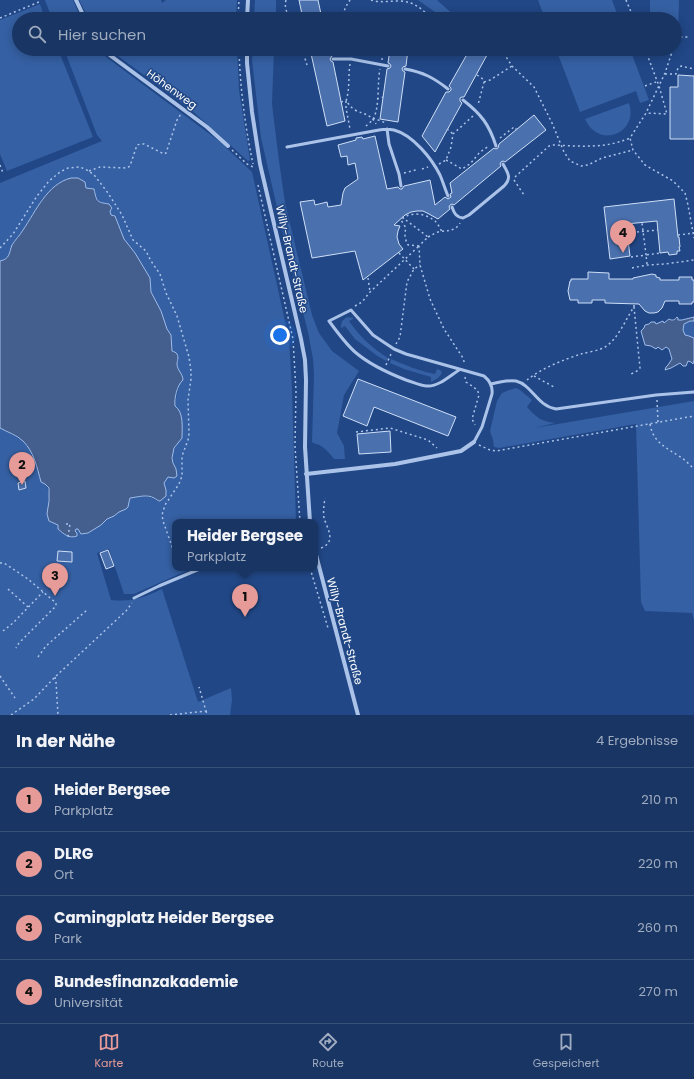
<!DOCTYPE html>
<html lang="de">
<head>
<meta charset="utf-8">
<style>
	body { margin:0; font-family:Poppins,sans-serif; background:#223d6a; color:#f1f3f6 }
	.you { position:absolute; left:280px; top:335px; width:14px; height:14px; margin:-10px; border:3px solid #fff; border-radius:50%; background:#1a73e8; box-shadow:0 0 0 6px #1a73e833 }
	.badge { display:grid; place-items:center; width:26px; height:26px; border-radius:50%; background:#e69b98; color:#111; font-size:13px; font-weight:700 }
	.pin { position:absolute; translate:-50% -33px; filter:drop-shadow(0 1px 2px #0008) }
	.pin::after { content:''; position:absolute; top:21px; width:14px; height:12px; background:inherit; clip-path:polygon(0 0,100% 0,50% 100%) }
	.popup { position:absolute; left:172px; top:519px; width:146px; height:52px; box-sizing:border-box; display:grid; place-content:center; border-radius:8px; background:#193564; filter:drop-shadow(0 1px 3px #0005); font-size:13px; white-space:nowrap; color:#9fabbf }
	.popup b { font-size:15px; color:#f1f3f6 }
	.popup::after { content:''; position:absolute; left:50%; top:100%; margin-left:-8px; border:8px solid transparent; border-top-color:#193564 }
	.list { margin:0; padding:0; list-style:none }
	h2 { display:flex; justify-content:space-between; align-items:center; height:52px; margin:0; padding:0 16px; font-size:17px }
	h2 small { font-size:13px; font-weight:400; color:#9fabbf }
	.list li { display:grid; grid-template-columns:26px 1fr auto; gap:12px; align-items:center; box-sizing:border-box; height:64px; padding:0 16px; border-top:1px solid #375078 }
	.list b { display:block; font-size:15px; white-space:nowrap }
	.list p { margin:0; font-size:13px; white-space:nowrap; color:#9fabbf }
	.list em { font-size:13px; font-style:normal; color:#9fabbf }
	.icon { flex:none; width:22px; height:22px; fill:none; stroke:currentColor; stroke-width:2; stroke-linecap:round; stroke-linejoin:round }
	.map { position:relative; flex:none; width:694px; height:715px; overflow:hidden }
	.search { position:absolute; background:#193564; box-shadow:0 2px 10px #0003; left:12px; right:12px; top:12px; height:44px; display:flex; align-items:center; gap:10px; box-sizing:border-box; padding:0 14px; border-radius:22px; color:#9fabbf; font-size:15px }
	.sheet { height:308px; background:#193564 }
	nav { display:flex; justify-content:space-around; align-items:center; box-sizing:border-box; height:56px; border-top:1px solid #375078; background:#193564; font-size:11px; color:#9fabbf }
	nav a { display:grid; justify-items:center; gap:2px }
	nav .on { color:#e69b98 }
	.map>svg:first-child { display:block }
	.green { fill:#3560a3 }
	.water { fill:#445e8d; stroke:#9fbdeb }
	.building { fill:#4a70ae; stroke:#cfdff7 }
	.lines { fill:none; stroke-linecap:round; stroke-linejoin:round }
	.path { stroke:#abc3e9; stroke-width:1.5; stroke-dasharray:2 3; stroke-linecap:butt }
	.service { stroke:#abc3e9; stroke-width:3 }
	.minor { stroke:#abc3e9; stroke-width:4 }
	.labels { text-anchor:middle; stroke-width:3; stroke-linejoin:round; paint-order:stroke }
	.street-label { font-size:11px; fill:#fff; stroke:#214786 }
</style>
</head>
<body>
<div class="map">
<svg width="694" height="715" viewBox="0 0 694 715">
	<rect width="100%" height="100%" fill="#214786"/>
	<!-- green -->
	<path class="green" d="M45 0H73L81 19H52Z
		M79 0H161L162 3 166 0H237L236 19H89Z
		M255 0H276V19H254Z
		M418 0H437L458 19H445Z
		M538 0H612L619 19H545Z
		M650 0H679L678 35H675V19H650Z
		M40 4 45 19H19V49H58L93 137 7 171 0 154V20Z
		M64 49H99L106 57 219 141 252 172 289 339 292 389 296 521 294 522H175V568H193L134 594H124L109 549 97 553 111 600C134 602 142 598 162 589L198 702 231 688 232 700 230 715H0V428L22 440 32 452 45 484C51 491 48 498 48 506 48 511 53 519 56 523L58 525V529L75 531 76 529 78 528 81 534 88 533 101 525 106 519 114 516 119 512 126 509 128 507 129 502 130 498C139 497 149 494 157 501L166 490 164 483 168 477 174 478 176 469C169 455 173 449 182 438L181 415 175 406V402L180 383 182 376C178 369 176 365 178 356L172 351 171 335 167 329 161 311 151 292 150 278 135 253 124 239 115 216 111 215 110 211 112 208C98 202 97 205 94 189L86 188 85 182 78 178H71L42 199 24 229 12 244 9 256 4 260 0 261V183L102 141 97 135Z
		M111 49H237L239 90 250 160 248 161 189 108 118 56Z
		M253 49H274L272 104 279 161 285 203 312 315 319 333 332 351 359 371 344 395 337 433 344 446 345 459H334C330 454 326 449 321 446 318 444 315 444 312 442L314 374 313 359 308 332 286 246 261 138 252 60Z
		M556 49H630L649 100 640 103 636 91 580 112Z
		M629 103C639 133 599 150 585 119Z
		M347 317 353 318V319L349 321C360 337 372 348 388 358L386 361 376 355 355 339 345 326 341 328C341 323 342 320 347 317Z
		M687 321H694V338L685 335C682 330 683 325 687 321Z
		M391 359C405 365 419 371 435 374L437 369 440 370 442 372C440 378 436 379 431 382V377L404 369 390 363Z
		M516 388 520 390 532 400 527 407C537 418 541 421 555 423L534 428 694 401V620L692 613 645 611 641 602 636 424 499 448 494 447 493 440 490 431 497 401 502 393 509 390Z"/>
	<!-- water -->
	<path class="water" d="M71 178H78L85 182 86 188 94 189C97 202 96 202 109 204L112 208 110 211 111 215 115 216 124 239 135 253 150 278 151 292 161 311 167 329 171 335 172 351C174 352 176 352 177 354 179 358 177 361 177 364 177 370 183 374 183 380 177 385 174 399 175 406 184 412 182 428 182 438L174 448 172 458 173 463 176 469 177 476 174 478 168 477 164 483 166 490V496L160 501C158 501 156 499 154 498 147 494 138 497 130 498L129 502 128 507 126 509 119 512 114 516 107 519 101 525 88 533 81 534 78 529H76L75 531 77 533V536C69 539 64 534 58 529V525L49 521 47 514 49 501V488L45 484 41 482C37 467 34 452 23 441 17 435 7 432 0 428V261C10 259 9 253 12 245 15 240 20 235 23 230 36 211 47 184 71 178Z
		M677 317 678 318V320H682L694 317V321H690L684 324 683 330 685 335 689 336 694 338V360L693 364 691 362 688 361 686 366H683L680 363 671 368 665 370 666 367 668 365 672 359 669 349 666 347 662 350 658 347 656 349 651 346 645 345 641 331 644 328 645 325 649 324 651 322H655L656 324 663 321 664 323 669 319C672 321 675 320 677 317Z"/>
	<!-- building -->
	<path class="building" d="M299 0H318L322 19H303Z
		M310 49H330L332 56 330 59 331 61 333 62 345 121 327 126Z
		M390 49H408L406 66 403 67 402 69 403 71 405 72 398 122 380 119 387 69 390 68 391 66 390 64 388 63Z
		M470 49H477L487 55 464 97H462L460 98V101L462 103 435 152 422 136 446 92H449L451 90V88L449 86Z
		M678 75 694 76V139H670V87H678Z
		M534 115 546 130 505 162 503 161 501 162 500 164 501 166 454 205 452 204 450 205 449 207 450 209 438 219 429 214 423 211H417L411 212 405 215 394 225 400 226 398 231 397 237 399 244 403 249 363 280 355 251 312 258 300 202 314 200 315 205 327 202 328 207 341 205 343 193 345 188 358 179 355 163 348 165 347 156 341 157 338 145 356 140V138L362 137 363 139 375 136 387 189 398 187 400 189H402L404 186 430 180 435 205 445 197 448 199 451 197 450 194 452 193 450 183 494 148 496 149 498 148 499 144Z
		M674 199 678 237H679L680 247H679L680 251H677V254L669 255 668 252 660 253 657 221 626 224 630 256 610 259 604 207Z
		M588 272 609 273V279H633V278L652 274 656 275V277L660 278V280H679V277H692V280H694V302H692V304H679V301H665L662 308 658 312 654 313H649L645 311 639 304 605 303V300H592V303H578V300H570L568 291 570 281H571V279H588Z
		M358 379 456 417 448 436 374 407 367 426 343 416Z
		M390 431 391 452 359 454 357 434Z
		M25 481 26 488 19 490 18 483Z
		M108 550 114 566 106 569 100 553Z
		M58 551 72 552V562L57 561Z"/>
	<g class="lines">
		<!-- path -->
		<path class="path" d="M286 0C284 7 287 13 290 19
			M371 0C380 3 390 1 400 1 415 2 422 9 432 19
			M626 0 634 19
			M0 18 39 2
			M238 19 239 0
			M340 19 344 13 345 8 350 0
			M675 44 678 37H689
			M239 49C240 87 245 126 253 164
			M302 49 307 65
			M344 49 349 53
			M501 49 512 66 534 87 552 123 564 152 570 161 581 166 588 165 602 158 633 150
			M645 49 659 86 667 114 646 113
			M673 49 665 73 646 113 630 138 633 150 645 165 673 181 685 193 688 205 694 238
			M382 60 383 49
			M350 64C348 77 350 89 346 101 349 104 351 108 355 110 364 115 370 113 376 124
			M665 74H676L678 68 681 66 694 69
			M477 75 483 79 484 82 478 105
			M484 82 490 80 512 66
			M645 86 656 82
			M377 99 383 97
			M341 102 346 101V108L350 129
			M373 118 386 123
			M366 126C368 124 371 122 373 119 380 108 377 83 380 69
			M447 129 453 134
			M500 138 514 127 517 130
			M232 150 247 164 253 167
			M446 160 462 169 470 164 480 152 489 146
			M439 164 446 160 451 147 453 134 473 116
			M0 165 3 173
			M422 169 428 167
			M89 171 100 167 127 168 130 166 137 145 141 144H144L164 154 166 153 177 120 181 114
			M404 173 416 170
			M515 177 549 146 553 145C579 146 605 149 630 138
			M514 180 524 195
			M258 185 293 339 296 391 295 446 300 522
			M402 217 428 237 419 246 420 265 430 299 444 329 463 358 465 365
			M627 233 658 230
			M678 235 694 233
			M428 237C432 235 435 233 438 232 447 230 455 232 460 223
			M419 246 408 245C405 239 404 235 406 228L401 220C410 211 425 213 435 221 438 224 440 228 442 232
			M0 248 13 234 37 196 49 181 60 172 68 168 80 167 89 171 95 176 108 193 122 215 133 240 146 251 151 261 160 274 166 293 177 316 189 357 191 371V379L188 400 189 434 188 440 182 456V476L179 484 165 505 162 515 163 521 175 555
			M399 253 414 269
			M631 257 646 255 642 223
			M647 264 646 255 660 253
			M632 268 647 265 665 264 694 260
			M368 278 370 292
			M355 306 362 302 370 292 419 246
			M634 307V303
			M396 344 400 337 407 282 414 269 420 265
			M386 365 391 354
			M534 376 554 387
			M465 377 466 382C471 386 478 388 479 395L472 419 475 425
			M527 380C542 368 563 360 581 354 588 352 598 351 605 347 619 338 625 320 634 307L640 368 637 371 629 375
			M657 400 658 422
			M650 424C653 443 667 448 682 458 686 461 690 465 694 469
			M356 432 390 428 428 440 437 448
			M479 445 490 450 496 451 694 416
			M66 524H70L68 537
			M321 548C337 542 327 528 324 518 323 511 324 505 325 498
			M0 563H4L28 579 56 603V606L19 643 16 648
			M310 568 328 628
			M8 589 28 607
			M3 631 13 623 43 592
			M38 657 46 646 87 610
			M0 676 15 698
			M55 677 56 682 58 715
			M206 711 207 715
			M11 715 34 699 55 677 126 611 132 603
			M170 715 206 711 199 687"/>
		<!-- service -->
		<path class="service" d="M333 59H351L388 66
			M405 69C423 72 434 78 448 89
			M463 100C481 114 489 124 496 146
			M387 129 389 144 399 174 401 186
			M287 147 379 130C384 129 389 129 394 130 413 135 432 159 440 175 443 182 445 189 448 196
			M452 207C454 213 456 217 463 218L469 215 504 186C512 178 508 173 503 164
			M459 370C450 376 438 387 427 386 420 386 413 382 406 380 388 373 370 365 355 352 345 343 337 332 329 321L351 310 373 335 394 349 406 354 484 376C490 381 493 386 492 394L482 427 474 442
			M491 384C499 382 509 380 516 381 532 385 537 406 556 409L656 395 694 392
			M134 598 159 586 202 568"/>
		<!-- minor -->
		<path class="minor" d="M76 0 85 19
			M247 19 248 0
			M104 49 111 56 207 127 228 146
			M247 49V63L252 112 260 164 301 339 305 360 306 380 305 447 310 522
			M306 474 395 464 461 451 474 442
			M315 551 358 715"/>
	</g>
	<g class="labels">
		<!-- street labels -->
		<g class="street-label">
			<text transform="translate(172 89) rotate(36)" y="4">Höhenweg</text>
			<text transform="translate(292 259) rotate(77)" y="4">Willy-Brandt-Straße</text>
			<text transform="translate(345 631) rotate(75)" y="4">Willy-Brandt-Straße</text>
		</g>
	</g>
</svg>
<div class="you"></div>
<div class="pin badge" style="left:245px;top:617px">1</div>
<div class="popup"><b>Heider Bergsee</b>Parkplatz</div>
<div class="pin badge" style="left:22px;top:485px">2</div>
<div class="pin badge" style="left:55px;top:596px">3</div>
<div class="pin badge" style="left:623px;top:253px">4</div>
<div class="search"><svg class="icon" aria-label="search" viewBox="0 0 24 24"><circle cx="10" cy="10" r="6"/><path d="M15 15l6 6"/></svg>Hier suchen</div>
</div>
<section class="sheet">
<h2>In der Nähe<small>4 Ergebnisse</small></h2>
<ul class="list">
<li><span class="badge">1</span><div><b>Heider Bergsee</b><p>Parkplatz</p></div><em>210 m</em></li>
<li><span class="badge">2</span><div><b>DLRG</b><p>Ort</p></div><em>220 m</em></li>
<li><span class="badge">3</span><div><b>Camingplatz Heider Bergsee</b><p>Park</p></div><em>260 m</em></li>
<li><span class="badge">4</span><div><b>Bundesfinanzakademie</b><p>Universität</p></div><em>270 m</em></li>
</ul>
</section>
<nav>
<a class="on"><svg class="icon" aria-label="map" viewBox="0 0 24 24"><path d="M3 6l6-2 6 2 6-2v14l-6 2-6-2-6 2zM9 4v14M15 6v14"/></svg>Karte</a>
<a><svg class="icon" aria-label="directions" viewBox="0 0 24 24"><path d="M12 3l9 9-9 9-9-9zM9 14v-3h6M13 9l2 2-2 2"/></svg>Route</a>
<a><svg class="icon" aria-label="saved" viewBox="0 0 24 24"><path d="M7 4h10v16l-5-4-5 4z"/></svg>Gespeichert</a>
</nav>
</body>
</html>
